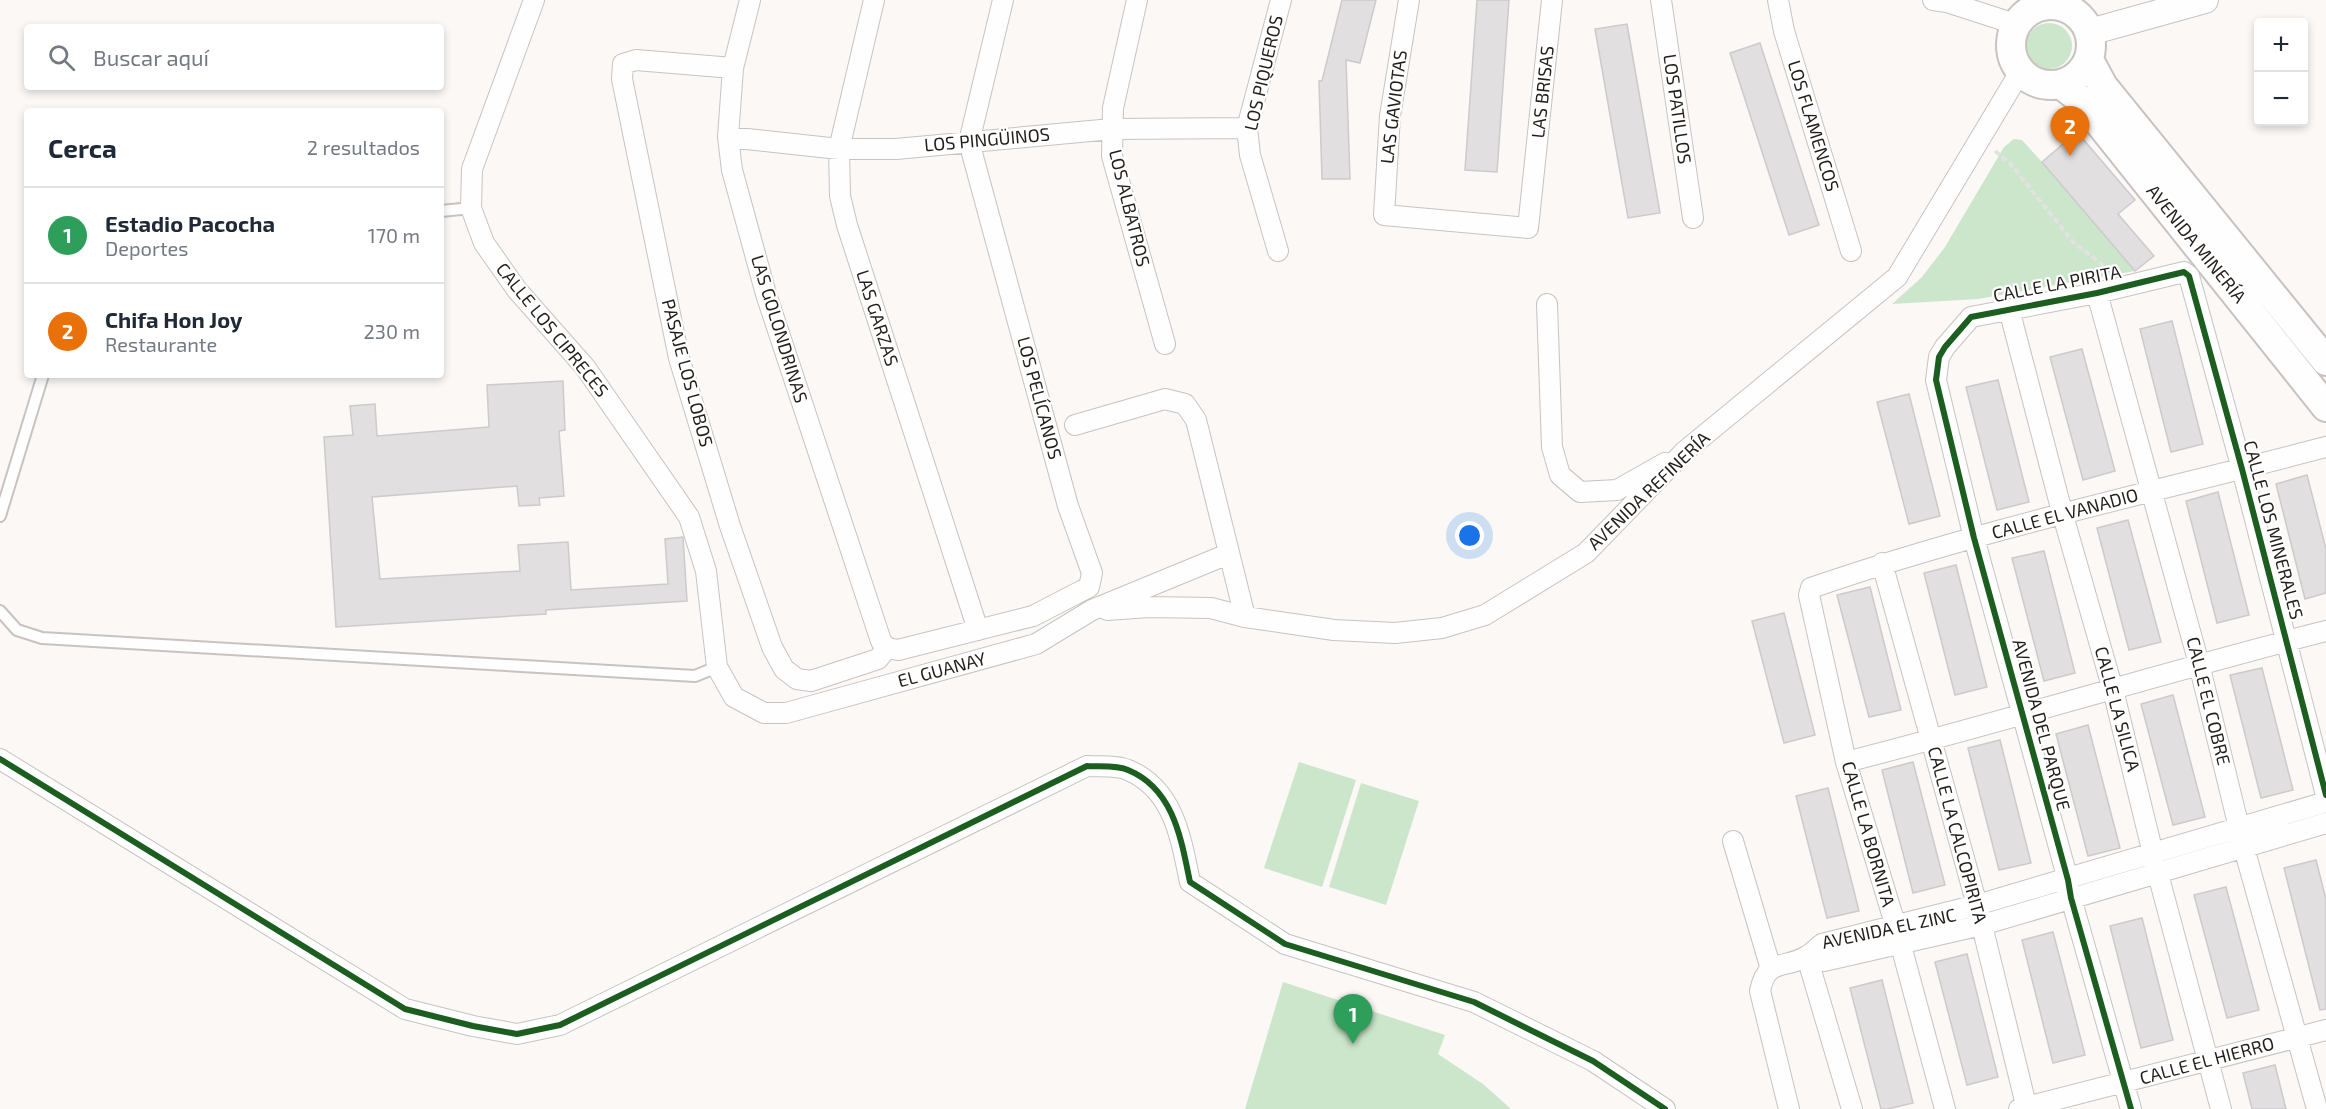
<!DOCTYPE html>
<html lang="es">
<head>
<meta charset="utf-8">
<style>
	body { margin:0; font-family:"Exo 2",sans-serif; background:#f6f6f7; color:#1f2937 }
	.controls { position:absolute; right:18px; top:18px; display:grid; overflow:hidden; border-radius:6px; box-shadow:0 3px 9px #0003 }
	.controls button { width:54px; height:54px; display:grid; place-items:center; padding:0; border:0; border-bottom:2px solid #e0e1e3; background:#fff; color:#1f2937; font:30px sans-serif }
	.you { position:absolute; left:1470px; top:536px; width:21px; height:21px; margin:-15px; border:4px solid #fff; border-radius:50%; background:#1a73e8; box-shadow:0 0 0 9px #1a73e833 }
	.badge { display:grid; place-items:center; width:39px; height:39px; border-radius:50%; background:#db2777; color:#fff; font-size:20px; font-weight:700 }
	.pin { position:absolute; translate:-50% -50px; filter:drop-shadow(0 2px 3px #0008) }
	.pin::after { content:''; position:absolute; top:32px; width:21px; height:18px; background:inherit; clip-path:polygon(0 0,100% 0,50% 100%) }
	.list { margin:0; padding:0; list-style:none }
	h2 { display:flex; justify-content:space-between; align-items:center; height:78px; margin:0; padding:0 24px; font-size:26px }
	h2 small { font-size:20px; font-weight:400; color:#747a83 }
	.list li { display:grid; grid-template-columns:39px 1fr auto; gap:18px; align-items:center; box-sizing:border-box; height:96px; padding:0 24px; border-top:2px solid #e0e1e3 }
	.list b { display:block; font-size:22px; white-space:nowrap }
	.list p { margin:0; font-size:20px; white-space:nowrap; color:#747a83 }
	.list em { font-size:20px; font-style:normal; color:#747a83 }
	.icon { flex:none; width:33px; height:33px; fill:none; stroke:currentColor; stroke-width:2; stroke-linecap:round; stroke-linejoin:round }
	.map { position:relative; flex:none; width:2326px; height:1109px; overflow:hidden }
	.search { position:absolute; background:#fff; box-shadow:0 3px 9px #0003; left:24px; top:24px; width:420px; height:66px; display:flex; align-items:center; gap:15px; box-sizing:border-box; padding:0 21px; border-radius:6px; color:#747a83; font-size:22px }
	.panel { position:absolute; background:#fff; box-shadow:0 3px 9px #0003; left:24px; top:108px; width:420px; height:270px; border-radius:6px }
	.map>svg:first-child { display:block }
	.green { fill:#cbe6cb }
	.building { fill:#e1dfe0; stroke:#cccacc; stroke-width:1.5 }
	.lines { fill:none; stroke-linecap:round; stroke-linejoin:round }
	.service-casing { stroke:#c8c3c1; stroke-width:14 }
	.minor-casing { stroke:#c8c3c1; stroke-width:22 }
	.tertiary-casing { stroke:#c8c3c1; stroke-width:28 }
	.secondary-casing { stroke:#c8c3c1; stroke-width:32 }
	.path { stroke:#e3e2e1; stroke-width:4; stroke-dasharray:6 3; stroke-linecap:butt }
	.service { stroke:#fefefe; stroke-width:10 }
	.minor { stroke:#fefefe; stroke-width:20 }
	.tertiary { stroke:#fefefe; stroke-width:26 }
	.secondary { stroke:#fefefe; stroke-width:28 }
	.cycleway-casing { stroke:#fff; stroke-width:10 }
	.cycleway { stroke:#1b5e20; stroke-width:6 }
	.labels { text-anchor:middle; stroke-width:4.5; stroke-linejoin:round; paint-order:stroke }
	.street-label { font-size:18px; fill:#241e1b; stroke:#fff }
</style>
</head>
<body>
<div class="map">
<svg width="2326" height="1109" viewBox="0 0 2326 1109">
	<rect width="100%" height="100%" fill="#fbf8f6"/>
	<!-- green -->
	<path class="green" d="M2026 46a23 23 0 1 1 46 0a23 23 0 1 1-46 0Z
		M2014 139 2022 140 2042 162 2135 271 1978 299 1892 304 1922 277 1945 247 2004 147Z
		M1299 762 1356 780 1322 887 1264 868Z
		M1361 783 1419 801 1386 905 1329 887Z
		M1283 982 1445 1035 1438 1054 1483 1084 1511 1109H1245Z"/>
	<!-- building -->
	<path class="building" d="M1342 0H1376L1360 63 1346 60 1350 179H1322L1319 81H1322Z
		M1477 0H1509L1497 172 1465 170Z
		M1627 24 1660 213 1628 218 1595 29Z
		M1760 43 1819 225 1789 235 1730 53Z
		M2077 132 2135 200 2118 214 2154 256 2135 271 2042 162Z
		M2172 321 2203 444 2171 452 2140 329Z
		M2082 349 2115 471 2083 480 2050 357Z
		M1998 380 2029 502 1997 510 1966 387Z
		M563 381 565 430 559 431 564 496 539 498 540 505 519 506 517 486 372 497 380 579 520 571 518 545 568 542 571 590 668 584 665 539 683 537 687 601 546 610V614L336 627 324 437 353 435 350 406 375 404 377 436 489 427 487 385Z
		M1909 394 1940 516 1909 524 1877 402Z
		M2307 475 2326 549V593L2305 599 2276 484Z
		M2218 492 2249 615 2217 623 2186 501Z
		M2128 520 2161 642 2129 650 2097 528Z
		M2044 551 2075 673 2044 681 2012 558Z
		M1956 565 1987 687 1955 695 1924 573Z
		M1870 587 1901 710 1869 717 1837 595Z
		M1784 613 1815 735 1784 743 1752 621Z
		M2262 668 2293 790 2261 798 2230 675Z
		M2173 695 2205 817 2173 825 2141 704Z
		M2088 725 2120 848 2088 856 2056 734Z
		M2000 740 2031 863 1999 870 1968 748Z
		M1913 762 1945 885 1913 893 1882 770Z
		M1828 788 1859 911 1827 918 1796 796Z
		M2316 860 2326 899V1009L2320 1010 2284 868Z
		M2226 887 2259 1010 2227 1018 2194 895Z
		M2142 918 2173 1040 2141 1048 2110 926Z
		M2053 932 2085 1055 2053 1063 2022 940Z
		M1967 954 1998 1077 1967 1085 1935 962Z
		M1882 980 1913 1103 1888 1109H1881L1850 988Z
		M2275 1065 2286 1109H2252L2243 1073Z"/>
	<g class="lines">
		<defs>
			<path id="service" d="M441 211 471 208
				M0 516 43 375
				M0 611 17 630 42 638 695 676 717 667"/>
			<path id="minor" d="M534 0 472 169 471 208 484 243 517 290 585 367 689 517 706 571 717 667 734 697 764 713H786L1036 644 1092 610 1228 554
				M750 0 733 68 728 137 732 170 766 294 881 641 887 648
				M874 0 839 149 840 196 847 225 978 630
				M1137 0 1113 108 1112 156 1165 344
				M1409 0 1390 116 1384 215 1528 228 1552 0
				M1661 0 1693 218
				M1778 0 1784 31 1851 251
				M1933 0 1947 2 2015 24
				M733 68 636 60 623 64 622 79 679 358 730 526 772 647 784 669 797 679 811 681 878 659 887 648
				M728 137 839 149H896L1112 129 1247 128
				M1278 251 1250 155 1247 128 1281 0
				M2097 293 2199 664 2244 848 2317 1109
				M1547 304 1552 447 1560 475 1580 492 1617 490 1665 463
				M2009 309 2062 512 2113 690 2158 874 2221 1109
				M1075 425 1165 399 1185 404 1196 420 1245 617
				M1882 563 1977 905 2027 1109
				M1107 610 1149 607 1211 608 1245 617 1334 630 1395 633 1442 628 1485 615 1586 553 1685 451 1897 277 2020 72
				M887 648 898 650 1033 616 1089 587 1092 573 1068 506 969 142 1003 0
				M0 759 405 1009 473 1026 517 1034 560 1025 1087 766C1099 767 1117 765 1128 770 1174 789 1181 839 1190 882L1285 944 1474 1002 1593 1061 1665 1109
				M1846 762C2007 721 2165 672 2326 631
				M1733 841 1771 969
				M1807 957 1824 961 1982 925 2326 823
				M1807 957 1852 1109
				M1789 1109 1760 991C1767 957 1784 970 1807 956 1812 953 1817 948 1822 944L1977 905 2326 802
				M1945 1109 1896 927 1846 762 1809 595 1811 588C1979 530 2154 492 2326 447
				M2019 1109 2326 1030
				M2131 1109 2071 898 2068 880 1974 538 1936 380 1939 357 1945 347 1971 317 2097 293 2184 272 2189 276 2242 469 2326 795"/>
			<path id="tertiary" d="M2052 0 2054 4
				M2090 32 2205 0"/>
			<path id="secondary" d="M2011 45a40 40 0 1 1 80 0a40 40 0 1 1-80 0Z
				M2089 60 2103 86 2326 361
				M2062 85 2081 100 2326 407"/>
		</defs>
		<!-- service casing -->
		<use href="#service" class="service-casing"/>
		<!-- minor casing -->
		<use href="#minor" class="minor-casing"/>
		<!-- tertiary casing -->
		<use href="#tertiary" class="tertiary-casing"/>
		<!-- secondary casing -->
		<use href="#secondary" class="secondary-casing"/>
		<!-- path -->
		<path class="path" d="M1995 151 2010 163 2073 242 2111 271"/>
		<!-- service -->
		<use href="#service" class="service"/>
		<!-- minor -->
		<use href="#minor" class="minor"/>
		<!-- tertiary -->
		<use href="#tertiary" class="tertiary"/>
		<!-- secondary -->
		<use href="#secondary" class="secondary"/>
		<defs>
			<path id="cycleway" d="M0 759 405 1009 473 1026 517 1034 560 1025 1087 766C1099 767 1117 765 1128 770 1174 789 1181 839 1190 882L1285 944 1474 1002 1593 1061 1665 1109
				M2131 1109 2071 898 2068 880 1974 538 1936 380 1939 357 1945 347 1971 317 2097 293 2184 272 2189 276 2242 469 2326 795"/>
		</defs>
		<!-- cycleway casing -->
		<use href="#cycleway" class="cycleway-casing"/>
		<!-- cycleway -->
		<use href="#cycleway" class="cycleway"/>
	</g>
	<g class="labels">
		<!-- street labels -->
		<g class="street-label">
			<text transform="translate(1264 73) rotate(-77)" y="6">LOS PIQUEROS</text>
			<text transform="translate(1543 92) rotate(-84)" y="6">LAS BRISAS</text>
			<text transform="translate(1394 107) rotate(-83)" y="6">LAS GAVIOTAS</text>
			<text transform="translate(1677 109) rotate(82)" y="6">LOS PATILLOS</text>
			<text transform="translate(1813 126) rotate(73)" y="6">LOS FLAMENCOS</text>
			<text transform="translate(987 140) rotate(-5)" y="6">LOS PINGÜINOS</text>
			<text transform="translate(1129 208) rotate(76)" y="6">LOS ALBATROS</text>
			<text transform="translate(2196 244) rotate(51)" y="6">AVENIDA MINERÍA</text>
			<text transform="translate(2057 284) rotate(-11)" y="6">CALLE LA PIRITA</text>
			<text transform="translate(877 318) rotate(72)" y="6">LAS GARZAS</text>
			<text transform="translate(779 329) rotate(73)" y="6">LAS GOLONDRINAS</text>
			<text transform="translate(552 330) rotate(51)" y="6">CALLE LOS CIPRECES</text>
			<text transform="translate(687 373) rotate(75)" y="6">PASAJE LOS LOBOS</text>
			<text transform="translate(1039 398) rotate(75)" y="6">LOS PELÍCANOS</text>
			<text transform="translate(1649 491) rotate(-44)" y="6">AVENIDA REFINERÍA</text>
			<text transform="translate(2065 514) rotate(-15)" y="6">CALLE EL VANADIO</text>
			<text transform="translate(2273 530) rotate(75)" y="6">CALLE LOS MINERALES</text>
			<text transform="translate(942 670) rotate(-15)" y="6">EL GUANAY</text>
			<text transform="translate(2208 701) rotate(76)" y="6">CALLE EL COBRE</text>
			<text transform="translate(2117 709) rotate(75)" y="6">CALLE LA SILICA</text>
			<text transform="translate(2041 725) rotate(75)" y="6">AVENIDA DEL PARQUE</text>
			<text transform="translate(1868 834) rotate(74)" y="6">CALLE LA BORNITA</text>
			<text transform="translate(1957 835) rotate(75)" y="6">CALLE LA CALCOPIRITA</text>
			<text transform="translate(1889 929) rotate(-12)" y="6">AVENIDA EL ZINC</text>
			<text transform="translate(2207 1061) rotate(-15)" y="6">CALLE EL HIERRO</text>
		</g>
	</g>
</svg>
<div class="controls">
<button>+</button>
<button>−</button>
</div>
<div class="you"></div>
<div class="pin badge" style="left:1353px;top:1044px;background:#2e9e5b">1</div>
<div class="pin badge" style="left:2070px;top:156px;background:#e8710a">2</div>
<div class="search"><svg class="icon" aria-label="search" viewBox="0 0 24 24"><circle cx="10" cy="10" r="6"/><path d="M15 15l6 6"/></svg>Buscar aquí</div>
<section class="panel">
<h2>Cerca<small>2 resultados</small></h2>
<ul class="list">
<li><span class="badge" style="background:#2e9e5b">1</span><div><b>Estadio Pacocha</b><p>Deportes</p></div><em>170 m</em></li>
<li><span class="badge" style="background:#e8710a">2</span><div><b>Chifa Hon Joy</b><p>Restaurante</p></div><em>230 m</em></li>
</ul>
</section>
</div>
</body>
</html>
